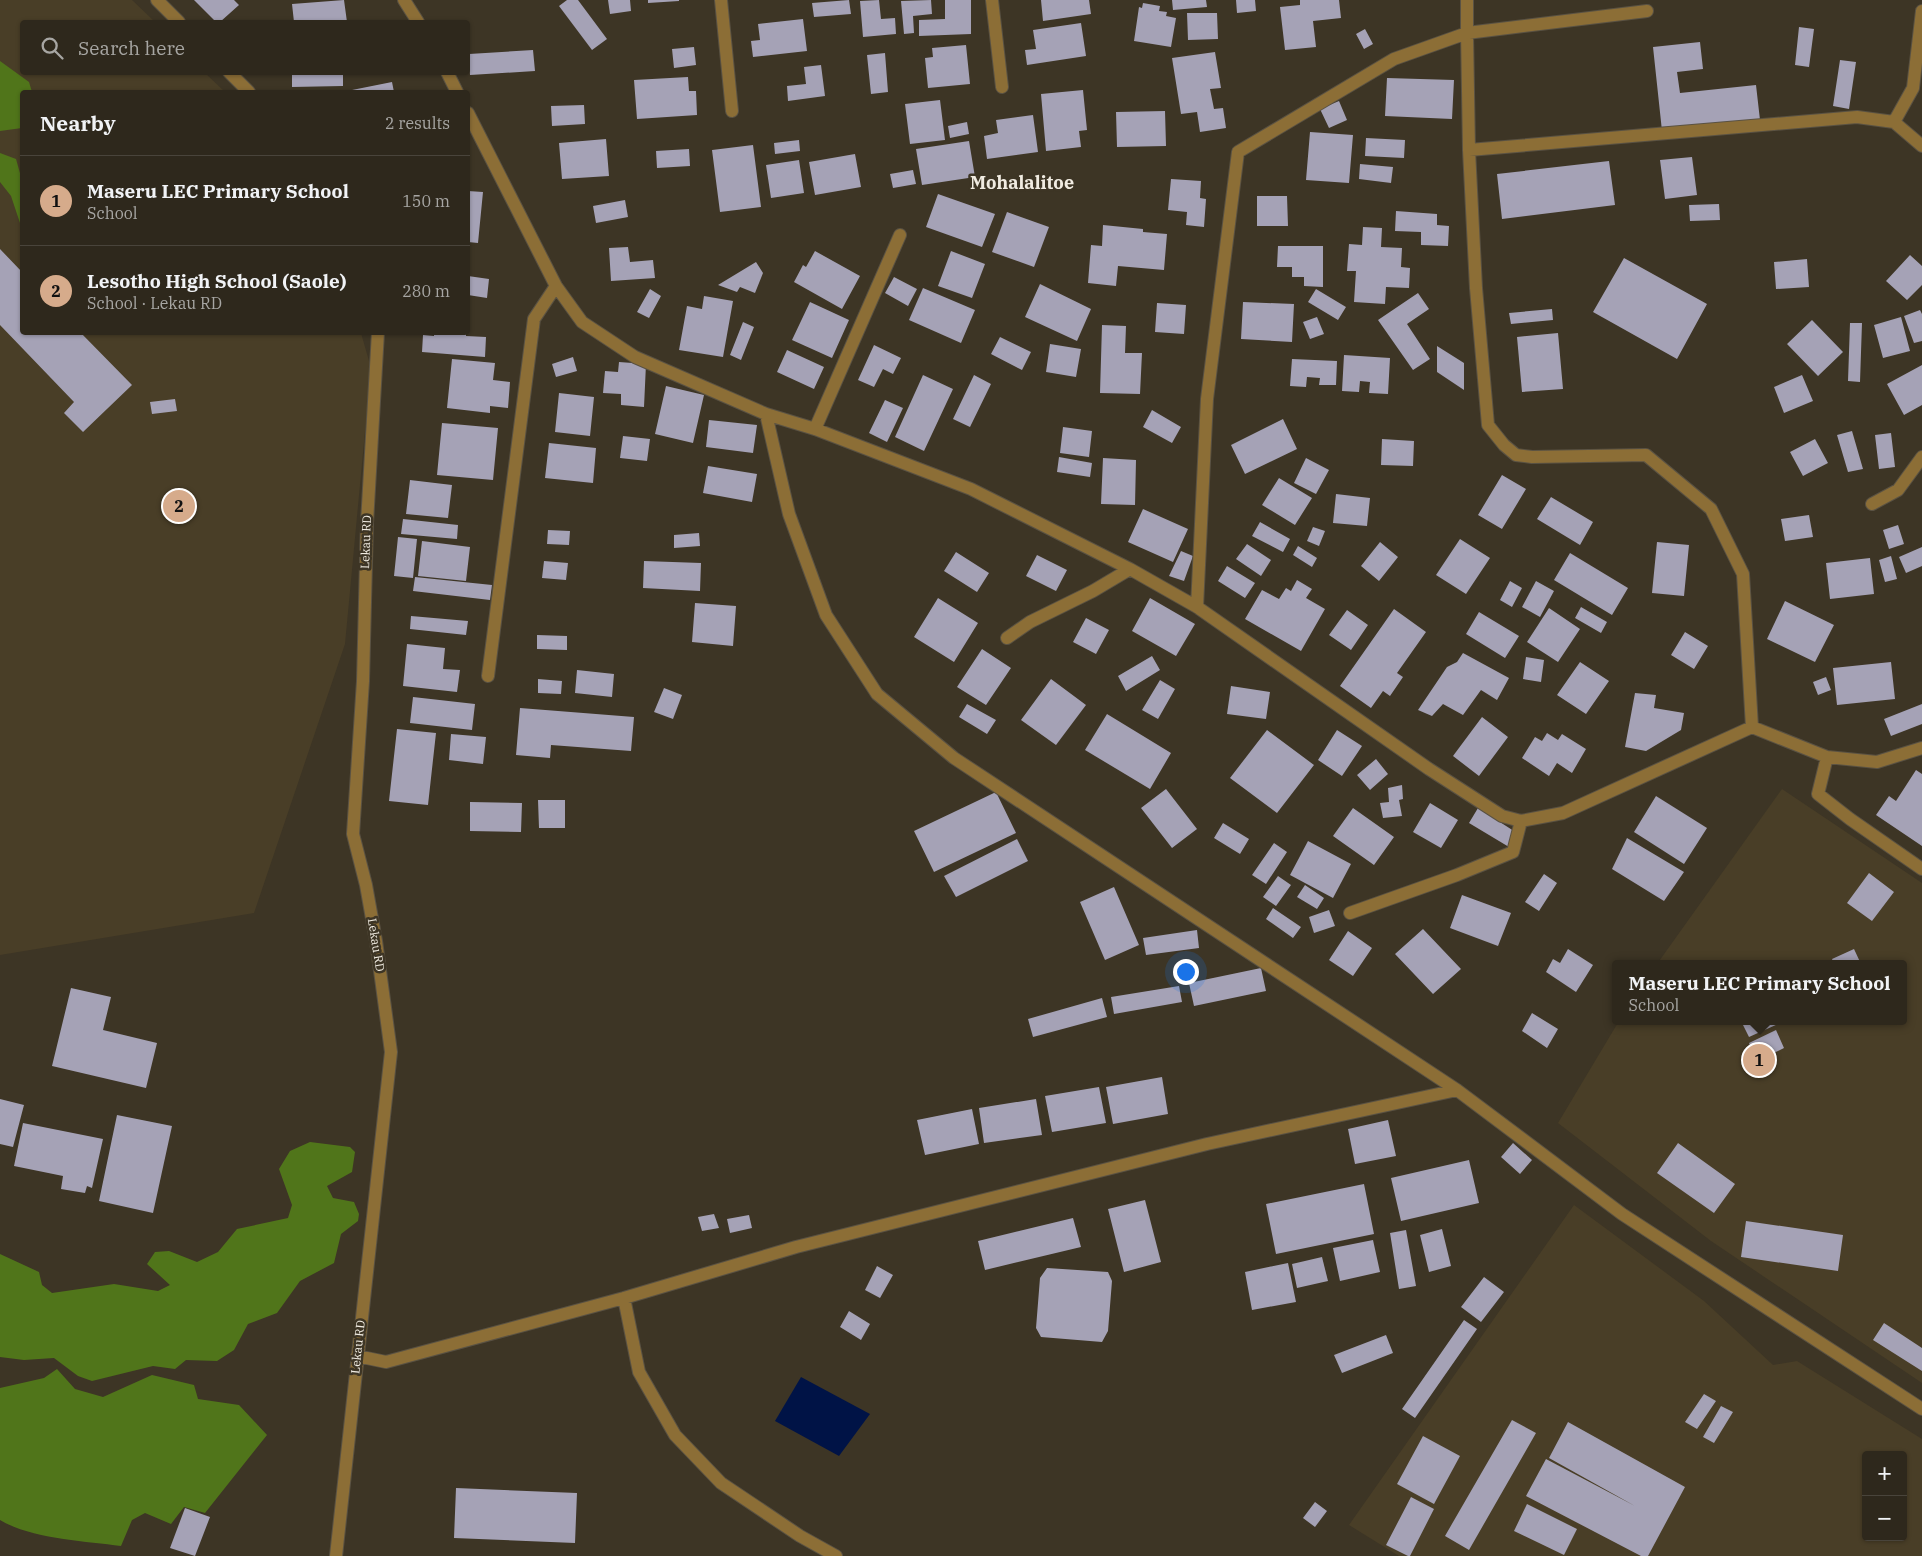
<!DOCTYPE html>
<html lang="en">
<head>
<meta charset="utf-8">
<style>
	body { margin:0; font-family:"IBM Plex Serif",serif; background:#3a3429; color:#f1f3f6 }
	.controls { position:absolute; right:15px; bottom:15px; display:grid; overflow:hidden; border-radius:5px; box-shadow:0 1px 4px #0004 }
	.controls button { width:45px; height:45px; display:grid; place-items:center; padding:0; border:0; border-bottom:1px solid #49443b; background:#2e281c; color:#f1f3f6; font:25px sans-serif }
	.you { position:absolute; left:1185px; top:971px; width:18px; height:18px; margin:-12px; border:4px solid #fff; border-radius:50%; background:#1a73e8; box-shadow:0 0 0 8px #1a73e833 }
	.badge { display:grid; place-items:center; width:32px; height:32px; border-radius:50%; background:#d6ab8b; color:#111; font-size:16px; font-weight:700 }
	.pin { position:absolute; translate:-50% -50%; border:2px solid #fff; box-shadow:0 1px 5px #0006 }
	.popup { position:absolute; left:1612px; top:960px; width:295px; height:65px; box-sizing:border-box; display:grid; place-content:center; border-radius:5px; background:#2e281c; filter:drop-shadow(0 1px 4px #0005); font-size:16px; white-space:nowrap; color:#a7a6a3 }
	.popup b { font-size:19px; color:#f1f3f6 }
	.popup::after { content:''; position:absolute; left:50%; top:100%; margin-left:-10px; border:10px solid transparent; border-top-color:#2e281c }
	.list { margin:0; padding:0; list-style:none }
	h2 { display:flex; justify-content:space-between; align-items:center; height:65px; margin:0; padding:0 20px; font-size:21px }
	h2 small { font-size:16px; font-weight:400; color:#a7a6a3 }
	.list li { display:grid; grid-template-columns:32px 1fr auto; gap:15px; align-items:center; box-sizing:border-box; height:90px; padding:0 20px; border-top:1px solid #49443b }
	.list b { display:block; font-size:19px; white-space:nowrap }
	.list p { margin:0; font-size:16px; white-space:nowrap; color:#a7a6a3 }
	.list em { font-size:16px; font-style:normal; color:#a7a6a3 }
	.icon { flex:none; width:28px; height:28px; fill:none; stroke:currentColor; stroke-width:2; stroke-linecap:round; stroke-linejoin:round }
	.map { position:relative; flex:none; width:1922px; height:1556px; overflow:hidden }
	.search { position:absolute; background:#2e281c; box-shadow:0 1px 4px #0004; left:20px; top:20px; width:450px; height:55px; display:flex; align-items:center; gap:12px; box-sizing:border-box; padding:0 18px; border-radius:5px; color:#a7a6a3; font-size:19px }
	.panel { position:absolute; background:#2e281c; box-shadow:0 1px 4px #0004; left:20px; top:90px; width:450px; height:245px; border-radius:5px }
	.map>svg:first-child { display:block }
	.built { fill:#493e27; fill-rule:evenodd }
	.forest { fill:#50751a }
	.water { fill:#001346 }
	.building { fill:#a5a2b6 }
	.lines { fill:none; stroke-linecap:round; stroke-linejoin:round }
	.minor-casing { stroke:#5a5243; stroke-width:14 }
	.minor { stroke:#8c6e36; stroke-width:12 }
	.labels { text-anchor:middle; stroke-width:5; stroke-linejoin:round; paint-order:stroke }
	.street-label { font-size:12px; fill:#f1ece2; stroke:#3d3525 }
	.district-label { font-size:18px; font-weight:bold; fill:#f1ece2; stroke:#3d3525 }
</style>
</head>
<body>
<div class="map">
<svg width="1922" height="1556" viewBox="0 0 1922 1556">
	<rect width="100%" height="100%" fill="#3d3525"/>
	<!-- built -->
	<path class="built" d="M0 0H132L155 22H22V72L205 73 225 92H22V332L361 333 371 368 345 644 254 913 0 955Z
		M1782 789 1922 883V1383L1711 1241 1558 1123 1619 1021H1903V964H1657Z
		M1574 1205 1704 1301 1773 1365 1797 1361 1922 1439V1556H1399L1349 1525ZM1866 1455H1903V1537H1866Z"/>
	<!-- forest -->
	<path class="forest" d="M0 61 29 82 32 92H22V128L0 131Z
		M0 153 16 159 22 180V229L11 196 0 182Z
		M310 1142 350 1147 355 1152 352 1172 327 1186 333 1198 354 1202 359 1214 358 1221 341 1234 334 1263 300 1281 277 1313 248 1324 234 1350 217 1361 186 1360 175 1369 153 1366 92 1381 78 1376 54 1358 24 1360 0 1357V1254L39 1272 42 1285 52 1293 114 1284 158 1291 170 1285 147 1264 155 1252 169 1251 197 1262 218 1252 237 1229 288 1218 292 1205 279 1169 290 1151Z
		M57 1369 75 1389 103 1397 152 1375 194 1385 198 1399 239 1405 267 1435 205 1513 184 1507 171 1524 145 1513 132 1520 121 1546C84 1541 32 1539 0 1520V1388L44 1378Z"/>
	<!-- water -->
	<path class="water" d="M801 1377 870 1414 839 1456 775 1421Z"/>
	<!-- building -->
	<path class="building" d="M194 0H234L239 5 220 22H216Z
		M344 0 347 22H294L292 4Z
		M567 0H578L607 39 592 50 559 6Z
		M608 0H630L631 11 610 14Z
		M648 0H679V1L648 3Z
		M849 0 851 14 814 17 812 3Z
		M879 0 881 19 895 18 896 34 863 37 860 1Z
		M931 0 932 14 913 16 914 33 904 34 901 1Z
		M945 0H971V34L919 36V20L945 19Z
		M1041 0H1089L1091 14 1043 21Z
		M1172 0H1206L1207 7 1173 10Z
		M1236 0H1255L1256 11 1237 13Z
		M1300 0H1339L1341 18 1313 21 1316 47 1285 50 1280 7 1300 5Z
		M1143 3 1160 6 1159 11 1167 12 1166 16 1176 18 1171 47 1134 41 1139 7 1142 8Z
		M1187 13H1217L1218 39 1188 40Z
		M803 19 807 51 753 57 751 41 760 40 758 24Z
		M1081 23 1086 56 1027 65 1025 50 1036 49 1033 30Z
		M1799 27 1814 29 1809 67 1795 65Z
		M1365 29 1373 44 1364 49 1356 34Z
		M1700 42 1703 69 1677 72 1680 93 1756 85 1760 120 1662 131 1653 47Z
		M966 45 970 84 928 88 925 58 933 57 932 48Z
		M694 47 696 65 674 68 672 49Z
		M533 50 535 71 470 75 469 54Z
		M1215 52 1221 88 1210 89 1214 109 1223 108 1226 128 1200 132 1197 112 1181 114 1172 58Z
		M885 53 888 92 871 94 867 55Z
		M1840 60 1856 62 1849 109 1833 106Z
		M821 65 825 96 788 101 787 86 806 84 804 67Z
		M292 72H343V86L292 87Z
		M688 77 689 91H696L697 115 637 119 634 80Z
		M1387 78 1454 80 1452 119 1385 116Z
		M392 82 394 92H342Z
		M1083 90 1087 130 1079 131 1081 147 1046 151 1041 94Z
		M940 100 945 140 910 144 905 104Z
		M1339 101 1347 120 1329 128 1320 109Z
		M584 105 585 124 552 126 551 106Z
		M1165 111 1166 146 1117 147 1116 112Z
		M1033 115 1038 152 987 159 984 136 998 133 996 120Z
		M967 122 969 134 950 138 948 126Z
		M1310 132 1353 135 1349 183 1306 180Z
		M1366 138 1405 140 1404 158 1365 156Z
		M606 139 609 176 562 179 559 143Z
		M799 140 800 151 775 154 774 143Z
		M969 141 975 177 922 185 916 149Z
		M753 145 761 207 720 212 712 150Z
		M689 149 690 166 657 168 656 151Z
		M855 154 861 187 815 195 809 162Z
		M1692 157 1697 195 1665 199 1660 160Z
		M799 160 804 193 771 198 766 165Z
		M1609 161 1615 205 1502 219 1497 174Z
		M1360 164 1393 167 1391 183 1359 179Z
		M913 170 916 184 893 188 890 174Z
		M1171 179 1201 181 1200 198 1206 199 1204 227 1186 225 1187 212 1168 210Z
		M468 191 483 192 478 243 468 242Z
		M938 194 995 214 982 247 926 227Z
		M1257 196H1287L1288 226H1257Z
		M625 200 628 217 596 223 593 206Z
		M1719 204 1720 220 1690 221 1689 205Z
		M1396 211 1437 214V225L1449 226 1448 246 1421 245V232L1395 231Z
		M1007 212 1049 227 1034 267 992 252Z
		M1103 225 1143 229V232L1167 234 1164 270 1118 266 1116 286 1088 283 1091 245 1102 246Z
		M1363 227 1382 228 1381 247 1402 248 1401 267 1410 268 1409 288 1386 287 1385 304 1354 302 1356 271H1347L1349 244 1362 245Z
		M1278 246H1323V287L1304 286V277H1292V267H1277Z
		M628 247 630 262 653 260 655 278 611 281 609 248Z
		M0 249 22 272V332H80L132 385 83 432 64 413 74 402 0 325Z
		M815 251 860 276 842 309 794 282 803 265 806 267Z
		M951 251 985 264 972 298 938 286Z
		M1910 255 1922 266V285L1907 300 1886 281Z
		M1624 258 1707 304 1677 359 1593 312Z
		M1807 259 1809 287 1776 289 1774 262Z
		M756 262 763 273 755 293 740 287 737 292 718 285Z
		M468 276 489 279 487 298 468 295Z
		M894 277 917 289 908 306 885 293Z
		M1040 284 1091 309 1077 341 1025 317Z
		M923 288 975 310 961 343 909 320Z
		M650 289 661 296 649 318 637 312Z
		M1316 289 1346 307 1338 320 1308 302Z
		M1418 293 1429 309 1407 324 1430 359 1413 370 1378 320Z
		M704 296 733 301 723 357 679 350 687 306 702 309Z
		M810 302 849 320 832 358 792 340Z
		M1243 302 1294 304 1292 342 1241 339Z
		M1157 303 1186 305 1184 334 1155 332Z
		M1552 309 1553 320 1511 324 1509 313Z
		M1920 310 1922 314V341L1914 343 1904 316Z
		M1317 317 1324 334 1310 339 1303 322Z
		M1901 317 1910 351 1883 358 1874 325Z
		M1812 320 1843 352 1818 376 1787 344Z
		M743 322 754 327 741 360 730 355Z
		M1850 323H1862L1860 382 1848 381Z
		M1102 325 1126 326 1125 353H1142L1140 394 1100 393Z
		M434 332H466V336L486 337 485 357 422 352 423 335 434 336Z
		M1558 333 1563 389 1522 392 1517 337Z
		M1000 337 1031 352 1022 370 991 354Z
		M1050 344 1081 349 1076 377 1046 372Z
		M874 345 901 358 893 374 883 369 874 387 858 380Z
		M1437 346 1464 363V390L1437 372Z
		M787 350 824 367 814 389 777 372Z
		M1344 355 1390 358 1388 394 1369 393 1370 382 1360 381 1359 392 1342 391Z
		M573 357 577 371 556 377 552 364Z
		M452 359 495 363 493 380 510 382 508 408 490 406V413L447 408Z
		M1292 359 1337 361 1336 385H1319L1320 378 1307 377 1306 387 1290 386Z
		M619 362 646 364 644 407 621 405V394L603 393 605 371 618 372Z
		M1922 365V405L1904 415 1887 384Z
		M923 375 953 389 924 451 895 437Z
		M974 375 991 384 970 427 953 419Z
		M1802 375 1813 401 1784 413 1774 387Z
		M666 386 704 395 693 443 655 434Z
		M559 393 594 397 590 436 555 432Z
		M175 399 177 411 152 414 150 402Z
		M885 400 903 408 887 442 869 433Z
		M1152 410 1181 427 1172 443 1143 427Z
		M1283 419 1297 449 1245 474 1231 445Z
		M709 420 757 425 753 453 706 447Z
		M442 423 498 428 493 480 437 475Z
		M1063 427 1092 431 1089 457 1060 453Z
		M1852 431 1863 469 1848 472 1837 435Z
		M1891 433 1895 467 1879 469 1875 435Z
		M623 436 650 439 647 461 620 458Z
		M1382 439 1414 441 1413 466 1381 465Z
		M1815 439 1828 463 1803 476 1790 452Z
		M549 443 596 448 593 483 545 478Z
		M1059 457 1092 463 1090 477 1057 472Z
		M1103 458 1136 460 1135 505 1101 504Z
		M1306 458 1329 470 1316 494 1294 483Z
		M708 466 757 474 752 502 703 493Z
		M1502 475 1526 489 1502 529 1478 515Z
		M1279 478 1312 498 1295 525 1262 505Z
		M410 480 452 485 448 518 406 514Z
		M1336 494 1370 498 1367 526 1333 523Z
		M1551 497 1593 522 1580 545 1537 519Z
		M1143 509 1188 529 1173 562 1128 542Z
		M1809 515 1813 537 1785 541 1781 519Z
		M403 519 458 525 457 539 401 534Z
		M1260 522 1290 539 1283 552 1252 536Z
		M1898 525 1904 544 1889 549 1883 530Z
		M1313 527 1325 531 1319 546 1307 541Z
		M548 530 570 531 569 545 547 544Z
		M699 533 700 546 674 548V535Z
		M398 537 417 539 413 578 394 576Z
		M1460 539 1490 558 1466 594 1436 575Z
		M422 541 470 547 466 581 418 576Z
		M1380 542 1398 557 1379 581 1361 566Z
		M1657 542 1689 545 1684 596 1652 593Z
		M1247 544 1271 560 1261 576 1236 559Z
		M1298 546 1317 558 1312 567 1293 555Z
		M1922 547V566L1906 573 1899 557Z
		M1181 551 1193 556 1184 581 1169 576Z
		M956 552 989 573 977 592 944 571Z
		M1570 553 1628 588 1612 615 1554 580Z
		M1037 555 1067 570 1056 591 1026 576Z
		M1891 556 1897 579 1885 582 1879 560Z
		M1870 558 1874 594 1830 599 1826 563Z
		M544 561 568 563 566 580 542 578Z
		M644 561 701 563 700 591 643 588Z
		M1227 566 1255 583 1245 598 1218 581Z
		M415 577 492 585 490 600 413 591Z
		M1297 580 1312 589 1306 598 1325 609 1301 651 1245 619 1262 590 1279 599 1286 588 1291 591Z
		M1510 581 1522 588 1512 607 1500 600Z
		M1536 581 1554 591 1540 617 1522 607Z
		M938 598 978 623 954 662 914 637Z
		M1150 598 1195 624 1176 656 1132 631Z
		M1785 601 1834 625 1815 662 1767 639Z
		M695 603 736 606 733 646 692 642Z
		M1581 607 1607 622 1601 633 1575 618Z
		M1549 608 1580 629 1558 662 1527 642Z
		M1394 609 1426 632 1397 673 1403 677 1390 696 1383 691 1371 708 1340 686Z
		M1347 610 1368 625 1351 650 1329 635Z
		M1479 612 1519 636 1505 658 1466 634Z
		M411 616 468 621 466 635 410 629Z
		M1086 618 1109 630 1096 654 1073 642Z
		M1685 632 1708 646 1694 669 1671 655Z
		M537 635 567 636V650L537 649Z
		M407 644 445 648 443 669 460 670 457 692 403 686Z
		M982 649 1011 668 986 705 957 687Z
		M1463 653 1509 678 1497 700 1481 690 1463 715 1443 704 1432 716 1418 710 1447 667 1457 662Z
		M1152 656 1160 670 1126 691 1118 676Z
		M1526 657 1544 660 1541 682 1523 679Z
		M1580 662 1609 681 1586 714 1557 695Z
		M1891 662 1895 699 1837 705 1833 668Z
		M577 670 614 674 612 697 575 693Z
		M1826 677 1831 690 1818 695 1813 682Z
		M538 679 562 681 561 694 538 693Z
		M1051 679 1086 705 1056 745 1021 720Z
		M1160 680 1175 689 1158 719 1142 710Z
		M1231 686 1270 692 1266 719 1227 714Z
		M664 688 682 695 673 719 654 712Z
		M1635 693 1656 695 1654 708 1684 713 1681 730 1646 751 1625 747Z
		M413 697 475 704 472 730 410 723Z
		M967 704 996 720 987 734 959 717Z
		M1922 704V724L1891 736 1884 719Z
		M520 708 634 717 631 751 551 745 550 758 516 755Z
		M1107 714 1171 753 1150 789 1085 750Z
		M1482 717 1508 737 1479 776 1453 756Z
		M397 729 436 733 428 805 389 801Z
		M1267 730 1314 765 1277 813 1230 778Z
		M1337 730 1362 746 1342 776 1318 760Z
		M1547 733 1558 740 1562 734 1586 749 1572 773 1557 763 1549 776 1522 758 1535 737 1542 741Z
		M451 734 486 737 483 764 449 760Z
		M1376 759 1388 774 1370 790 1357 775Z
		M1916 770 1922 774V846L1876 815 1889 796 1896 801Z
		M1402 785 1403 799 1399 800 1402 816 1383 818 1380 803 1389 802 1388 788Z
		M1166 789 1197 829 1172 848 1141 808Z
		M996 792 1016 833 934 872 914 831Z
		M1656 796 1707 828 1684 864 1634 832Z
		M538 800H565V828H539Z
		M470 802 522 803 521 832 470 831Z
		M1430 803 1458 820 1441 848 1413 832Z
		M1353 808 1394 837 1374 865 1333 836Z
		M1478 808 1517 833 1509 847 1469 823Z
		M1223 823 1249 839 1240 854 1214 838Z
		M1627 838 1684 872 1664 901 1612 869Z
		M1017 839 1028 861 956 897 944 876Z
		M1308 841 1351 864 1333 898 1290 875Z
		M1274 843 1287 852 1266 884 1252 875Z
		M1869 873 1894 892 1872 921 1847 903Z
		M1544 874 1557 883 1539 911 1525 902Z
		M1278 876 1291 885 1276 906 1263 897Z
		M1305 885 1324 898 1317 909 1297 897Z
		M1114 887 1139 945 1105 960 1080 902Z
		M1462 895 1511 913 1498 946 1450 928Z
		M1273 908 1301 927 1293 938 1266 919Z
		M1329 910 1335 926 1314 933 1309 917Z
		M1423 929 1461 969 1433 994 1395 954Z
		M1197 930 1199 948 1146 955 1143 938Z
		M1348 931 1372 948 1353 976 1329 960Z
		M1568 949 1593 965 1576 992 1546 972 1553 959 1560 963Z
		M1854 949 1861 964H1834L1832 959Z
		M1261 968 1266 991 1194 1006 1189 983Z
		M1179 986 1182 1002 1114 1014 1111 997Z
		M71 988 111 997 103 1030 157 1043 146 1088 52 1066Z
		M1102 998 1107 1017 1033 1037 1028 1019Z
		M1532 1013 1558 1029 1547 1048 1522 1031Z
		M1741 1021H1777L1778 1024 1749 1037Z
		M1776 1030 1784 1048 1757 1061 1749 1043Z
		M1162 1077 1168 1114 1113 1124 1106 1087Z
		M1099 1087 1106 1123 1052 1132 1045 1096Z
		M0 1099 24 1105 13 1147 0 1144Z
		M1036 1099 1042 1135 984 1143 979 1108Z
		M972 1109 979 1144 925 1155 917 1120Z
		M117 1115 172 1126 153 1213 99 1201Z
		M1388 1120 1396 1156 1355 1164 1348 1129Z
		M23 1123 103 1139 92 1188 87 1186 85 1193 61 1189 63 1176 14 1166Z
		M1513 1143 1532 1160 1520 1174 1501 1157Z
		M1678 1143 1735 1184 1714 1213 1657 1173Z
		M1469 1160 1479 1203 1401 1221 1391 1178Z
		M1364 1184 1374 1234 1276 1254 1266 1204Z
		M1145 1200 1161 1262 1124 1272 1108 1209Z
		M714 1214 719 1228 702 1231 698 1217Z
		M749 1215 752 1228 730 1233 727 1219Z
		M1073 1218 1081 1247 985 1270 978 1241Z
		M1746 1221 1843 1235 1838 1271 1741 1257Z
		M1442 1229 1451 1266 1429 1272 1420 1235Z
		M1406 1230 1416 1286 1399 1289 1390 1233Z
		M1373 1240 1380 1272 1340 1281 1333 1248Z
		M1322 1257 1328 1281 1297 1288 1292 1264Z
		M1288 1263 1296 1302 1252 1310 1245 1272Z
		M877 1266 893 1275 880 1298 865 1290Z
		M1047 1268 1108 1272 1112 1281 1108 1331 1102 1342 1041 1337 1036 1328 1040 1278Z
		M1484 1277 1504 1292 1481 1322 1461 1307Z
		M849 1311 870 1324 861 1340 840 1327Z
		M1464 1320 1477 1329 1415 1418 1402 1409Z
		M1884 1323 1922 1348V1371L1873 1340Z
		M1386 1335 1393 1353 1342 1373 1334 1355Z
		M1704 1394 1716 1401 1697 1429 1685 1422Z
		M1721 1406 1733 1412 1714 1443 1703 1437Z
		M1512 1420 1536 1433 1469 1550 1445 1536Z
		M1568 1422 1685 1487 1648 1556H1641L1526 1496 1546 1459 1635 1506 1549 1458Z
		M1423 1436 1460 1456 1434 1504 1397 1484Z
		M456 1488 577 1493 575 1543 454 1538Z
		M1411 1497 1434 1509 1410 1556H1408L1386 1545Z
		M1315 1502 1327 1511 1315 1527 1303 1518Z
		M1527 1504 1577 1529 1564 1555 1514 1531Z
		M185 1508 210 1517 195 1556 170 1548Z"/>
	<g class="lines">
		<defs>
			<path id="minor" d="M157 0 179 22
				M404 0 418 22
				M721 0 732 111
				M992 0 1002 87
				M229 72 249 92
				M447 72 457 92
				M468 113 556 286 582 322 635 357 766 414 815 429 971 489 1130 569 1197 607 1429 769 1502 816 1521 821 1563 813 1752 727 1743 574 1711 509 1646 455 1532 457 1516 455 1504 445 1488 425 1476 288 1469 150 1467 33 1647 11
				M1894 122 1913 88 1922 11
				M1469 150 1857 117 1894 122 1922 146
				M766 414 789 514 826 615 877 694 954 758 1457 1090 1622 1214 1922 1409
				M815 429 900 235
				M1872 504 1898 490 1922 457
				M1197 607 1207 399 1238 152 1394 59 1467 33V0
				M1007 638 1030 622 1093 591 1130 569
				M488 676 534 319 556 286
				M1752 727 1827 757 1877 762 1922 748
				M1827 757 1818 794 1850 819 1922 869
				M1350 913 1457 875 1513 852 1521 821
				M624 1298 639 1372 675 1435 721 1483 800 1536 836 1556
				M357 1356 386 1362 624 1298 796 1247 1207 1144 1457 1090
				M336 1556 391 1052 376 941 366 885 353 834 363 681 367 523 378 332"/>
		</defs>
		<!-- minor casing -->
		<use href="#minor" class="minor-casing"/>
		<!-- minor -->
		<use href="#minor" class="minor"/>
	</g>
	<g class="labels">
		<!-- street labels -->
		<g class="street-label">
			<text transform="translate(366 542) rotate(-88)" y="4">Lekau RD</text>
			<text transform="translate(376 945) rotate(81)" y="4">Lekau RD</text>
			<text transform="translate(358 1347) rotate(-84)" y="4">Lekau RD</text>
		</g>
		<!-- district labels -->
		<g class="district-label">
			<text x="1022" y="189">Mohalalitoe</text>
		</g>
	</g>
</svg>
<div class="controls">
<button>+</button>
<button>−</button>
</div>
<div class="you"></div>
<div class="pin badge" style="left:1759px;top:1060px">1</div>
<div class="popup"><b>Maseru LEC Primary School</b>School</div>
<div class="pin badge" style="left:179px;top:506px">2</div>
<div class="search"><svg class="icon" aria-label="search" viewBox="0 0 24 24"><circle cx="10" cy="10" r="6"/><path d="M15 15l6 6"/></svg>Search here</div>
<section class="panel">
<h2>Nearby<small>2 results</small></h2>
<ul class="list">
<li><span class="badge">1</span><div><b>Maseru LEC Primary School</b><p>School</p></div><em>150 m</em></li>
<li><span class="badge">2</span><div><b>Lesotho High School (Saole)</b><p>School · Lekau RD</p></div><em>280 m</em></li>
</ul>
</section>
</div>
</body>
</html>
